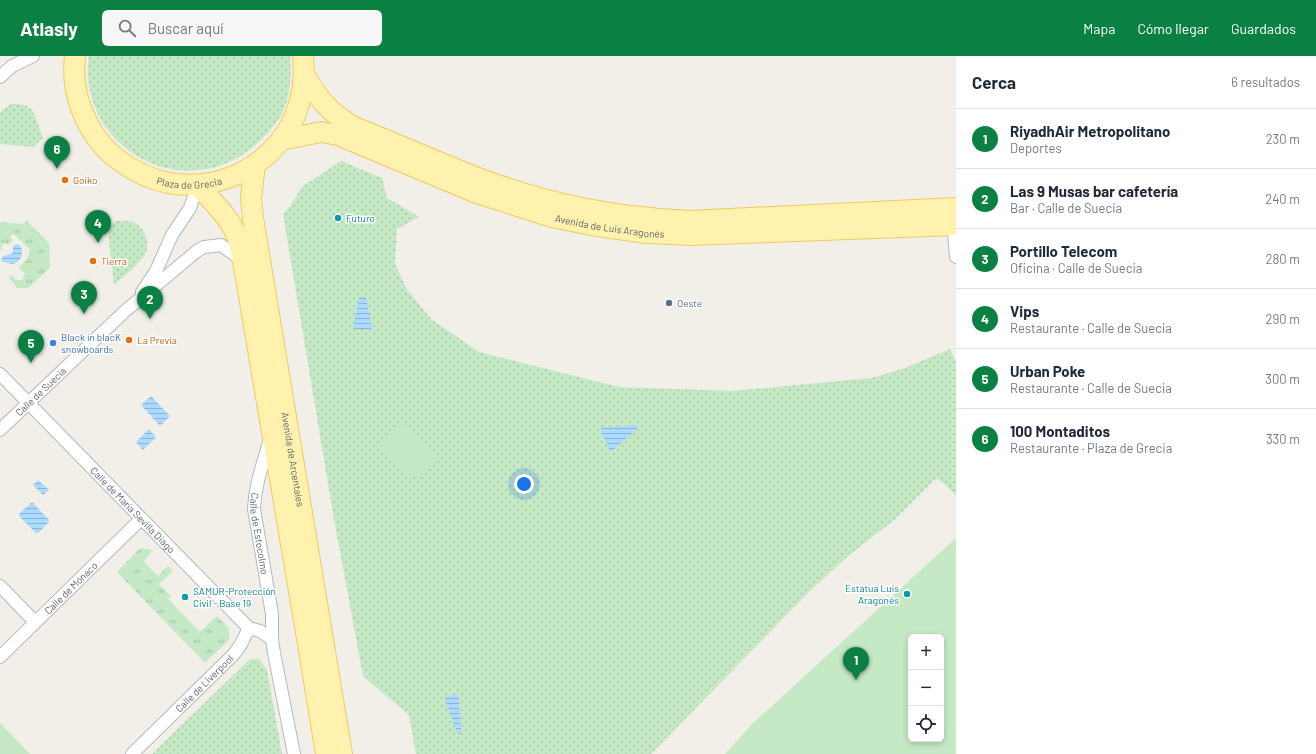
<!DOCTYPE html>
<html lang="es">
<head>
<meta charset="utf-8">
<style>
	body { margin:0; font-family:Barlow,sans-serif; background:#f6f6f7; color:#1f2937 }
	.controls { position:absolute; right:12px; bottom:12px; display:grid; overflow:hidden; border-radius:6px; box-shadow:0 2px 6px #0003 }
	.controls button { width:36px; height:36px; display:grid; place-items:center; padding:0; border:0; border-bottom:1px solid #e0e1e3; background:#fff; color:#1f2937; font:20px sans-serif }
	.you { position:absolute; left:524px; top:428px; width:14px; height:14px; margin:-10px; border:3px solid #fff; border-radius:50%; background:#1a73e8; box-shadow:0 0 0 6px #1a73e833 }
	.badge { display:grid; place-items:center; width:26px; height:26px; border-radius:50%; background:#0b8043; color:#fff; font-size:13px; font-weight:700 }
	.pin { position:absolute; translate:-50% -33px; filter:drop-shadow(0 1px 2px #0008) }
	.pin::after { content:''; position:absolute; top:21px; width:14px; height:12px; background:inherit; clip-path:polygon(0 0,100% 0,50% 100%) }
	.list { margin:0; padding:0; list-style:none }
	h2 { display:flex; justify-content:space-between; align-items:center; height:52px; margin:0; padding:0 16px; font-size:17px }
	h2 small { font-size:13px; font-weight:400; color:#747a83 }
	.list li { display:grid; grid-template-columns:26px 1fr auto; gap:12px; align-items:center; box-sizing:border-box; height:60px; padding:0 16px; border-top:1px solid #e0e1e3 }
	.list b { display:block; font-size:15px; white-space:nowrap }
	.list p { margin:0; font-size:13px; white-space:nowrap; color:#747a83 }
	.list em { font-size:13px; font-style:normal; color:#747a83 }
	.icon { flex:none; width:22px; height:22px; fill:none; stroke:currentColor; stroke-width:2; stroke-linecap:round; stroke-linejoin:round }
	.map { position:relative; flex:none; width:956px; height:698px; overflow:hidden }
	header { display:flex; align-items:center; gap:24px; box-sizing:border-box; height:56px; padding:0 20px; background:#0b8043; color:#fff }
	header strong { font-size:19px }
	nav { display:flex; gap:22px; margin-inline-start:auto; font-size:14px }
	.search { width:280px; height:36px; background:#f6f6f7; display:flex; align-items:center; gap:10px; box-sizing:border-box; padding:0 14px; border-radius:6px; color:#747a83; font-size:15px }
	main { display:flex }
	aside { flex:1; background:#fff }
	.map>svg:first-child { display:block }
	.grass { fill:url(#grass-tufts) }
	.park { fill:url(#park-dots) }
	.pitch { fill:#c5e8c5; fill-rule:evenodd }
	.water { fill:url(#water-rules) }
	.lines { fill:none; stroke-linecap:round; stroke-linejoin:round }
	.street-casing { stroke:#b5b8bc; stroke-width:14 }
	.primary-casing { stroke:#f2c960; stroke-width:22 }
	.street { stroke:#fff; stroke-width:12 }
	.primary { stroke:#fff2af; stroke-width:20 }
	.food-dot { fill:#e8710a; stroke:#fff; stroke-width:1.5 }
	.culture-dot { fill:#0f9aa8; stroke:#fff; stroke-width:1.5 }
	.service-dot { fill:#5c6f8a; stroke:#fff; stroke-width:1.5 }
	.shop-dot { fill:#3f7fe0; stroke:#fff; stroke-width:1.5 }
	.labels { text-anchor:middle; stroke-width:3; stroke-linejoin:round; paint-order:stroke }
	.street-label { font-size:10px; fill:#5f6368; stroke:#fff }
	.food-label { font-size:10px; fill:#c56008; stroke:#fff; text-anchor:start }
	.culture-label { font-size:10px; fill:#0d838f; stroke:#fff; text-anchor:start }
	.service-label { font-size:10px; fill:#4e5e75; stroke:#fff; text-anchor:start }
	.shop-label { font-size:10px; fill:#366cbe; stroke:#fff; text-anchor:start }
</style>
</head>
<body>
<header>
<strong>Atlasly</strong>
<div class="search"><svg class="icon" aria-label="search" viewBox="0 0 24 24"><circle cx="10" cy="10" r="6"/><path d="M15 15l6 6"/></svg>Buscar aquí</div>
<nav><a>Mapa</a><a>Cómo llegar</a><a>Guardados</a></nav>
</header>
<main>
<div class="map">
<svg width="956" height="698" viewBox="0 0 956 698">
	<defs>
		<pattern id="grass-tufts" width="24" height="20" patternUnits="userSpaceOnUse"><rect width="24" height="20" fill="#c5e8c5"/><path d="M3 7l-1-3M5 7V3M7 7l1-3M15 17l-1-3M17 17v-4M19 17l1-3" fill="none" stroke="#a3c0a4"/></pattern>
		<pattern id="park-dots" width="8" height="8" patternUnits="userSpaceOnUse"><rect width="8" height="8" fill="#c5e8c5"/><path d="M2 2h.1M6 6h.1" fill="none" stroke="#a3c0a4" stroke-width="1.8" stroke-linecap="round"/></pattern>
		<pattern id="water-rules" width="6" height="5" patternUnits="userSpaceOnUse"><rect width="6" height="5" fill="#aadaff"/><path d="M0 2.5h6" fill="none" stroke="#8eb4d2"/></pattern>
	</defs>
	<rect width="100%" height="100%" fill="#f1efe8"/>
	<!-- grass -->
	<path class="grass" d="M27 165 49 187 50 212 28 232H17L9 222 12 219 16 224H22L25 218 19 211 27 203 30 194 14 178 10 181 13 184 8 189 5 187 2 189V193L0 196V166L21 168Z
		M140 492 152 494 144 506 158 520 168 510 173 515 159 528 171 540 168 543 200 576 217 560 229 572V584L205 607 117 516Z"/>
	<!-- park -->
	<path class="park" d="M89 0H290C291 16 291 32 286 48 282 61 271 74 262 83 216 131 139 123 103 67 91 47 85 23 89 0Z
		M11 48C28 48 33 51 38 68 39 73 42 77 43 82L33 91 0 88V56Z
		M341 105 382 122 387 142 419 161 397 173 395 208 406 232 431 263 479 296 619 331 732 335 872 322 905 312 950 293 956 306V440L946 429 936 422 893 465 848 500 809 536 651 698H416L409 659 363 620 334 463 283 158 290 150 303 130Z
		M117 165C122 165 128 164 133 166 145 171 152 190 144 200 136 211 124 220 114 229L108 175 112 168Z
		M250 603H259L267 614 282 698H152Z"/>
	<!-- pitch -->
	<path class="pitch" d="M398 369 405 370 435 396V402L420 420 416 421H413L382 393 381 388Z
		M956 482V698H725L752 668ZM911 581H941V683H911Z
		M0 667 30 698H0Z"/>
	<!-- water -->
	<path class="water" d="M17 188 20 189C24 197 22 205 13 208L3 206 1 204 3 200C11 197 13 201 13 190Z
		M362 240 366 242 372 271 370 274 355 273 353 272 359 242Z
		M151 340 170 360 160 370 141 349Z
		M637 369 638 371 637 373 612 395H610L601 375V372Z
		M149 373 156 381 143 394 136 386Z
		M38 424 49 434 43 439 33 429Z
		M31 447H33L49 464V466L38 477H36L19 460V458Z
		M457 638 459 640 461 677 459 678 457 677 445 643 446 640Z"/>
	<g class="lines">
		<defs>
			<g id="street">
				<path d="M0 21 12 10 33 0"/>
				<path d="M953 164 956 201"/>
				<path d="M142 236 156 215 172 179 190 152 198 129"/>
				<path id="s1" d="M0 318 237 560 249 572 260 575 272 583"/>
				<path id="s2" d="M0 374 124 256 197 195 204 191 221 189 243 205"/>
				<path id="s3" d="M270 383C263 408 255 428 254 453L272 558V583L274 597 294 698"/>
				<path d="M0 530 35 566"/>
				<path id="s4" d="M0 601 141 463"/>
				<path id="s5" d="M132 698 234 598 241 588 249 572"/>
			</g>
			<g id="primary">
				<path id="s6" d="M75 0C72 26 78 51 91 73 101 91 116 104 134 114 192 148 269 121 295 60 303 40 305 21 303 0"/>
				<path d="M304 18C318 43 329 56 354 71 396 87 438 107 481 123 550 149 615 161 689 165L956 152"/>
				<path id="s7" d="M281 84 321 76 338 79 477 137 552 161 591 169 646 177 691 179 956 169"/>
				<path id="s8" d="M255 109 251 142 253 162 342 698"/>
				<path d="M198 129C210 144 229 160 236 178 240 187 241 196 243 205L308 588 326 698"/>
			</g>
		</defs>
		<!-- street casing -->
		<use href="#street" class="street-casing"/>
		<!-- primary casing -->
		<use href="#primary" class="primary-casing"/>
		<!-- street -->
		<use href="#street" class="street"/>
		<!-- primary -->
		<use href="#primary" class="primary"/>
	</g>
	<!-- markers -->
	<g class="food-dot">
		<circle cx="65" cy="124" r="4"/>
		<circle cx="93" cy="205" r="4"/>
		<circle cx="129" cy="284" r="4"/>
	</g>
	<g class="culture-dot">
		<circle cx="338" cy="162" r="4"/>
		<circle cx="907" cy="538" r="4"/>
		<circle cx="185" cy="541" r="4"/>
	</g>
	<circle class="service-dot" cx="669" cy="247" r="4"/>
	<circle class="shop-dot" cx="53" cy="287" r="4"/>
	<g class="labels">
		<!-- street labels -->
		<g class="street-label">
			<text dy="4" stroke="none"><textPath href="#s6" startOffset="194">Plaza de Grecia</textPath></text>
			<text dy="4" stroke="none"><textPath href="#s7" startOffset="346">Avenida de Luis Aragonés</textPath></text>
			<text dy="4" stroke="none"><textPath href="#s2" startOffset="56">Calle de Suecia</textPath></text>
			<text dy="4" stroke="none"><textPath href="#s8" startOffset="298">Avenida de Arcentales</textPath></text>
			<text dy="4" stroke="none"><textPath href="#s1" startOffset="190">Calle de María Sevilla Diago</textPath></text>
			<text dy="4" stroke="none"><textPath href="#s3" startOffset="97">Calle de Estocolmo</textPath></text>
			<text dy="4" stroke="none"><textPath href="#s4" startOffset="99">Calle de Mónaco</textPath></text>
			<text dy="4" stroke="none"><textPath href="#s5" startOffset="101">Calle de Liverpool</textPath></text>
		</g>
		<!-- food labels -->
		<g class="food-label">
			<text x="73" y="128">Goiko</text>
			<text x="101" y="209">Tierra</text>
			<text x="137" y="288">La Previa</text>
		</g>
		<!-- culture labels -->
		<g class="culture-label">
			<text x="346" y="166">Futuro</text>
			<text x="899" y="536" text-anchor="end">Estatua Luis<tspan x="899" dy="12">Aragonés</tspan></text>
			<text x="193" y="539">SAMUR-Protección<tspan x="193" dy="12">Civil - Base 19</tspan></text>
		</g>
		<!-- service labels -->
		<g class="service-label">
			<text x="677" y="251">Oeste</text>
		</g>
		<!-- shop labels -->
		<g class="shop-label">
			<text x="61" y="285">Black in blacK<tspan x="61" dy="12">snowboards</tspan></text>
		</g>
	</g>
</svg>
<div class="controls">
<button>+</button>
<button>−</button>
<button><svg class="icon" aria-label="locate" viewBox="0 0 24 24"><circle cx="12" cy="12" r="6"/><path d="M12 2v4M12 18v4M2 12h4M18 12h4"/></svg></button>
</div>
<div class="you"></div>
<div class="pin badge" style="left:856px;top:624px">1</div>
<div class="pin badge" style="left:150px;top:263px">2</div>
<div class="pin badge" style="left:84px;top:258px">3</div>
<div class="pin badge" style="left:98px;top:187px">4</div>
<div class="pin badge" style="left:31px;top:307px">5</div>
<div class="pin badge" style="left:57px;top:113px">6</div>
</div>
<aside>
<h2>Cerca<small>6 resultados</small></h2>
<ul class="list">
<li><span class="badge">1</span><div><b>RiyadhAir Metropolitano</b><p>Deportes</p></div><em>230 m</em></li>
<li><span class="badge">2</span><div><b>Las 9 Musas bar cafetería</b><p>Bar · Calle de Suecia</p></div><em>240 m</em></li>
<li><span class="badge">3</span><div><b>Portillo Telecom</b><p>Oficina · Calle de Suecia</p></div><em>280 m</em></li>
<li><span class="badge">4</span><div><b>Vips</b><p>Restaurante · Calle de Suecia</p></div><em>290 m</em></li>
<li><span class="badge">5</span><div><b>Urban Poke</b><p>Restaurante · Calle de Suecia</p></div><em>300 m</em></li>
<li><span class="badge">6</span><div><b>100 Montaditos</b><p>Restaurante · Plaza de Grecia</p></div><em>330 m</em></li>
</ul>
</aside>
</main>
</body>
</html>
